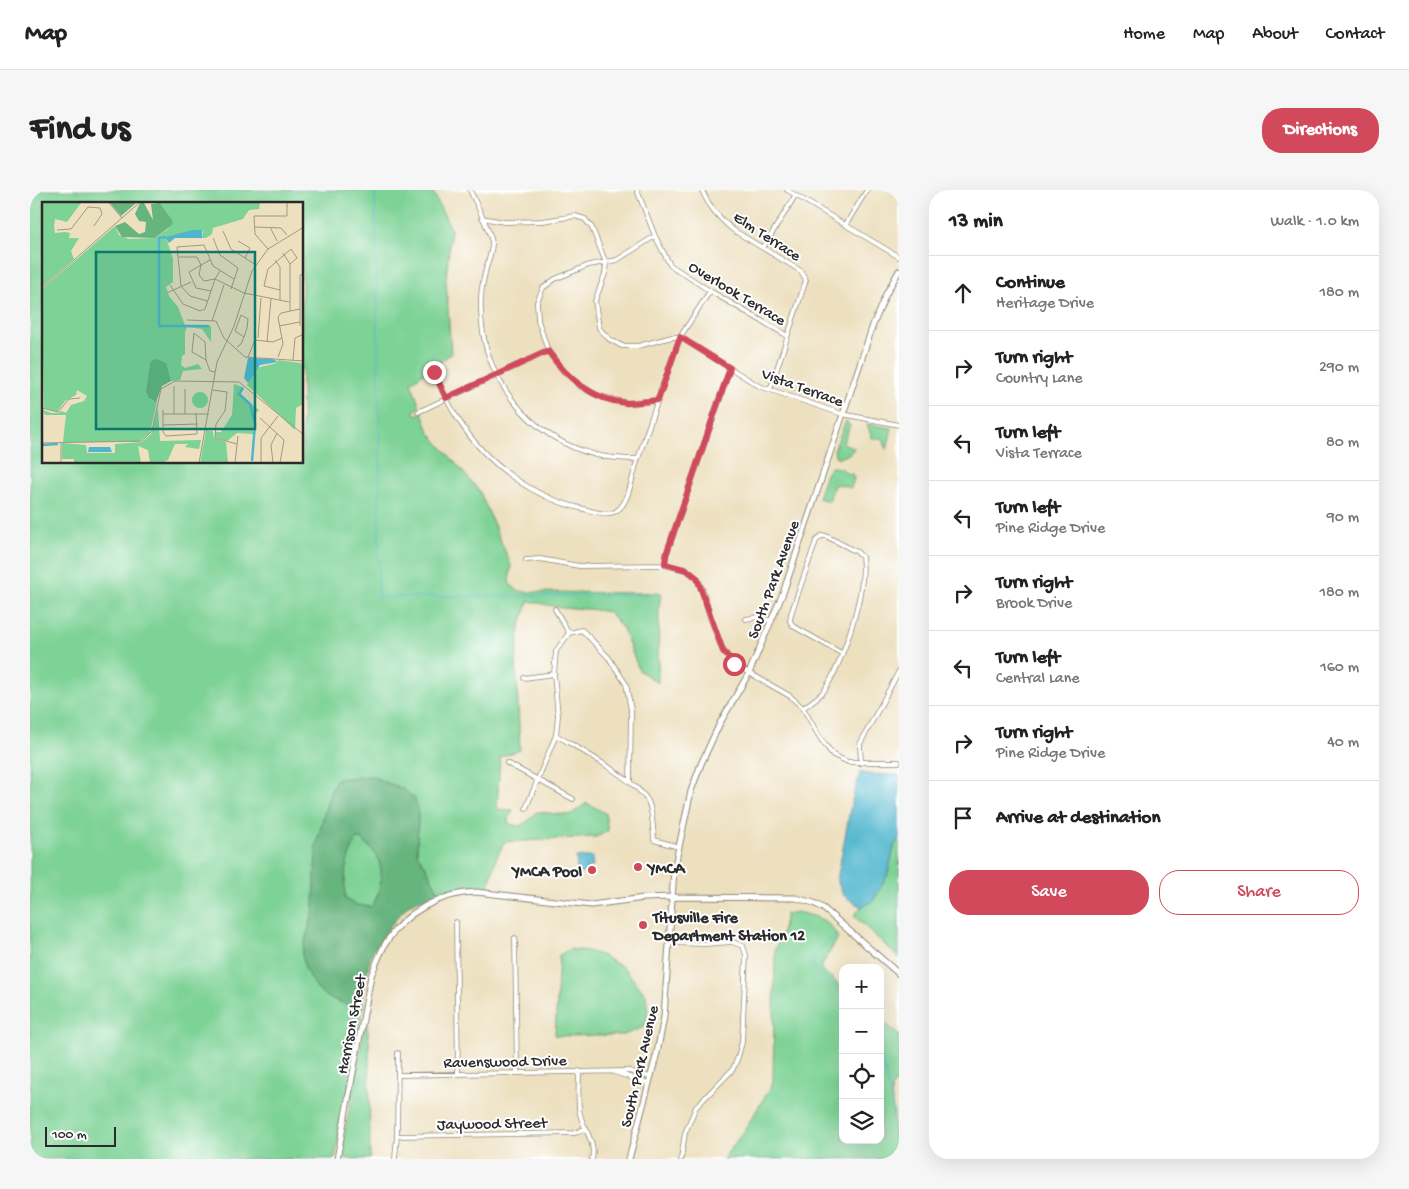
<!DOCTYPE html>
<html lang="en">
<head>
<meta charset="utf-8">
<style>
	body { margin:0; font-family:"Gochi Hand",sans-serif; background:#f6f6f6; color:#222 }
	.controls { position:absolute; right:15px; bottom:15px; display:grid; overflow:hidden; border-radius:10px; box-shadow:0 5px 20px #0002 }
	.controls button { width:45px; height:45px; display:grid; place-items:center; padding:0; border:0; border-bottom:1px solid #e0e0e0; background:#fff; color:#222; font:25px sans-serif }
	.scale { position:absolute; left:15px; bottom:12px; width:71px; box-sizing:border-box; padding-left:5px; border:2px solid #2b2b2b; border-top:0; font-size:14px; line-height:18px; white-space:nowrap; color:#2b2b2b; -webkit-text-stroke:4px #fff; paint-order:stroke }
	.stop { position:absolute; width:15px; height:15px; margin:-11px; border:4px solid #d1495b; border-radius:50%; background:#fff }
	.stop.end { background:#d1495b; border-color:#fff; box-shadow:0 1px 5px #0008 }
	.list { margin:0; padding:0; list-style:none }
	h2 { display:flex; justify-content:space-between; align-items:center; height:65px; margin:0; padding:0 20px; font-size:21px }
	h2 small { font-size:16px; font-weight:400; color:#767676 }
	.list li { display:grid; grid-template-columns:32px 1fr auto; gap:15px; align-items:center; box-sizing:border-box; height:75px; padding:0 20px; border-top:1px solid #e0e0e0 }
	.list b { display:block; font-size:19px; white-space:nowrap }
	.list p { margin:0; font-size:16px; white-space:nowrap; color:#767676 }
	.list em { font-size:16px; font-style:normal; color:#767676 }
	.actions { display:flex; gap:10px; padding:15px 20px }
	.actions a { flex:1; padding:11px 0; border:1px solid #d1495b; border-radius:20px; text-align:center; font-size:18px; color:#d1495b }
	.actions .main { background:#d1495b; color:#fff }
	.icon { flex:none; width:28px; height:28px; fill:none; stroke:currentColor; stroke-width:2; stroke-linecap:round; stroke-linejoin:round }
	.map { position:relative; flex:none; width:869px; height:969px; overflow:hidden; border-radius:20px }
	header { display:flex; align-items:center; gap:30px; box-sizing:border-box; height:70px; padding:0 25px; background:#fff; border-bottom:1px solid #e0e0e0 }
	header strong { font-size:24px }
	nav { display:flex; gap:28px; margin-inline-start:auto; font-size:18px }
	.intro { display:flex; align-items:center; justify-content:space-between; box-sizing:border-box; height:120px; padding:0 30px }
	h1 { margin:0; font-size:35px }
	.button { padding:12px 22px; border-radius:20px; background:#d1495b; color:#fff; font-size:18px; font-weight:700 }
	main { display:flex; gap:30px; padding:0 30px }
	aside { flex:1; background:#fff; border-radius:20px; box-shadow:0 5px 20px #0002 }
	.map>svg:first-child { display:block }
	.green { fill:#7dd295; stroke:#547e60; fill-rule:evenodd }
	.forest { fill:#66b47e; stroke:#487054; fill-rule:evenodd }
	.water { fill:#50b6ce; stroke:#3e707c }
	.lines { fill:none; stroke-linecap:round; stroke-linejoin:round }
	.stream { stroke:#50b6ce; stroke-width:1 }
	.minor-casing { stroke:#8c8675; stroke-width:5.5 }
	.tertiary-casing { stroke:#8c8675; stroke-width:7 }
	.minor { stroke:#fff; stroke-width:4 }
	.tertiary { stroke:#fff; stroke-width:5 }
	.route { stroke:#d1495b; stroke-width:6 }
	.poi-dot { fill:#d1495b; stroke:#fff; stroke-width:2 }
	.labels { text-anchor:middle; stroke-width:4; stroke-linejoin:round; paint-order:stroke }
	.street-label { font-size:16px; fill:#2b2b2b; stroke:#fff }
	.poi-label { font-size:16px; font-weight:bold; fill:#2b2b2b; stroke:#fff; text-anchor:start }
	.inset-river { fill:none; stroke:#50b6ce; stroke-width:2.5 }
	.inset-road { fill:none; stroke:#9f9884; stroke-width:1 }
	.view { fill:#0f766e; fill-opacity:0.15; stroke:#0f766e; stroke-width:2.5 }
	.inset-edge { fill:none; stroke:#2b2b2b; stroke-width:2.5 }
</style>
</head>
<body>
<header>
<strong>Map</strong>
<nav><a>Home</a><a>Map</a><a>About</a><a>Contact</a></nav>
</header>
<div class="intro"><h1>Find us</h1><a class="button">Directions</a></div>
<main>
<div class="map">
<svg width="869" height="969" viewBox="0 0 869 969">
	<rect width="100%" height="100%" fill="#fff"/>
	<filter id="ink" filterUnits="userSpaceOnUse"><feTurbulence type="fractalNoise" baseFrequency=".02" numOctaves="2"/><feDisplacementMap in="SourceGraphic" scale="10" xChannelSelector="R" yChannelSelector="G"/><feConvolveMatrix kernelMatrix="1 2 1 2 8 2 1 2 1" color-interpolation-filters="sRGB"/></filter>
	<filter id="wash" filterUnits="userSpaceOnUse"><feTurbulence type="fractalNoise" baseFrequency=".0096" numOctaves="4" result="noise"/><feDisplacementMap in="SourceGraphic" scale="20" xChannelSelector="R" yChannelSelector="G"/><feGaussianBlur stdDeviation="1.12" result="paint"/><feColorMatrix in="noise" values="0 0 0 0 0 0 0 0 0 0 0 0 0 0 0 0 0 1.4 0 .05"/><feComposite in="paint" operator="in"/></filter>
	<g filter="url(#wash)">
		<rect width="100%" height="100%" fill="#ede0bf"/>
		<!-- green -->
		<path class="green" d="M0 0H402L421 39 416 90 421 164 381 192 390 217 384 221 386 225 392 222 399 242 450 302 481 375 479 393 488 401 499 402 631 403 629 417 628 493 609 480 593 439 579 422 558 419 532 418 499 411 490 436 486 471 490 560 470 567 467 619 483 620 478 629 479 634 489 636 497 632 506 622 540 625 557 613 575 623 578 641 566 647 474 652 466 669 458 699 409 703 395 675 387 664 388 623 373 599 341 586 306 589 298 609 286 656 284 718 272 764 299 808 333 817 305 969H0ZM14 14H272V272H14Z
			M816 231 820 236 813 253 824 258C821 264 811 270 805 266L804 260Z
			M837 234 862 238 857 260 852 247 845 250 843 248H842Z
			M801 277 811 278 818 284H822L824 288 821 298 808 294 804 295 799 311 788 308 796 284Z
			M869 648V768L824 726 831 717 843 710 857 686 865 654Z
			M326 649H331C337 654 343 660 347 667 355 682 351 704 341 717L326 715 315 709C314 685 315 671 326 649Z
			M767 722C787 727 799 728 808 748L790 778 813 798V950H850V829L869 845V889L861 898 865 954 863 969H693L714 941 743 893 745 760 752 742 756 724Z
			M540 759 558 761 571 765 594 778 616 805 618 823 614 837 594 845 525 846 529 765Z
			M336 828 339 851 340 969H310Z"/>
		<!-- forest -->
		<path class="forest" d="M341 586 373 599 385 609 388 623 387 664 395 675 409 703 378 715 361 735 341 764 333 803V817L326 818 299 808 288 800 275 779 272 764 284 718 286 656 298 609 306 589ZM327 649H331C337 654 343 660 347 667 355 682 351 704 341 717L326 715 315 709C314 685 315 671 327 649Z"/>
		<!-- water -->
		<path class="water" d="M830 582 838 584 869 585V648L865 654 857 686 845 708 843 711 831 717 813 705 807 690 821 614Z
			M546 667H562L563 677H557V683H547Z"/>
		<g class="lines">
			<!-- stream -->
			<path class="stream" d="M345 0 350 273 348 407 620 405
				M805 745 784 765 783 777 813 803
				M850 860 868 940 866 969"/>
		</g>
	</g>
	<g filter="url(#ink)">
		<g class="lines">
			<defs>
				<path id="minor" d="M440 0C445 12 461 42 462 53 462 63 457 73 455 83 452 95 450 108 451 120 452 189 500 248 566 265 580 268 593 269 607 269
					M607 0 625 46 640 75 680 101 756 145
					M672 0C678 16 690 29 703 40L771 81 776 90 740 200
					M757 0 869 67
					M452 28 474 32 513 31 545 26 555 29 562 38 576 73 575 84 565 111 569 138 579 149 592 156H608L642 147H650L680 101
					M816 34 837 0
					M625 46 587 70 559 75 525 89 513 98 507 112 508 130 518 161 534 182 550 196 569 206 584 210 597 213 627 211
					M733 58 765 6
					M404 182C411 198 418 214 428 229 456 274 503 308 554 319 565 322 581 328 590 318 600 308 603 282 608 269 621 228 636 187 650 147L729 196 812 224 869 235
					M388 222 518 161
					M496 370 510 369 549 376 635 375 657 380 667 388 673 401 680 427 693 461 707 476 760 506 773 518 790 548 803 565 818 572H869
					M635 375 636 365 700 179
					M525 419 539 443
					M716 429 728 427 742 431
					M494 488 524 484
					M773 518C780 513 789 507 794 501 813 472 837 400 832 367L827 362 796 346H791L786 351 761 424 760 431 763 436 811 463
					M477 573 543 609
					M831 573 830 554 869 481
					M600 592 601 520 596 494 579 468 552 440 539 443 526 461 524 484 528 526 526 545C549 559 606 590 618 611 623 622 623 638 624 650L649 657
					M496 618 526 545
					M426 732 428 883
					M485 748 487 883
					M639 753 675 754 702 752 713 756 716 765 712 852 708 867 703 879 666 917 655 943 651 969
					M549 881C549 895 547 911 550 924 554 941 566 951 562 969
					M584 882 618 893
					M369 885 599 881 620 887
					M367 946 545 943 556 938
					M365 969 367 946 368 863"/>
				<path id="tertiary" d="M307 969 341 786C346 774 350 762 357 751 376 721 412 703 446 702L561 715 614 708 641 707 766 708 784 713 793 718 869 784
					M599 969 627 863 634 827 644 680 661 601 671 574 690 533 719 483 753 403 843 135 856 104 869 81"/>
			</defs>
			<!-- minor casing -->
			<use href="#minor" class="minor-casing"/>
			<!-- tertiary casing -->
			<use href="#tertiary" class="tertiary-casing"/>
			<!-- minor -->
			<use href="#minor" class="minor"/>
			<!-- tertiary -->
			<use href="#tertiary" class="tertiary"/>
		</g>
	</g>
	<g class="lines" filter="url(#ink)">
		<!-- route -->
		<path class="route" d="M404 182 416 208 518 161C536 187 563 211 597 213 607 213 617 211 628 210L650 147 700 178 636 365 635 374 657 380 667 388 693 461 704 474"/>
	</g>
	<!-- markers -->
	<g class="poi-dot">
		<circle cx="608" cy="677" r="5"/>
		<circle cx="562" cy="680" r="5"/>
		<circle cx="613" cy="735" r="5"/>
	</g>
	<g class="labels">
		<!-- street labels -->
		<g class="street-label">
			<text transform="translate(738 45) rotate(33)" y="6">Elm Terrace</text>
			<text transform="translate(708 102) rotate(31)" y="6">Overlook Terrace</text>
			<text transform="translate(773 196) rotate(20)" y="6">Vista Terrace</text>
			<text transform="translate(742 389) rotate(-70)" y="6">South Park Avenue</text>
			<text transform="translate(320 834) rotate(-79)" y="6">Harrison Street</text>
			<text transform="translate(475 870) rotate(-1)" y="6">Ravenswood Drive</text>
			<text transform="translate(608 876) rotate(-77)" y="6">South Park Avenue</text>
			<text transform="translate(462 932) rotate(-1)" y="6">Jaywood Street</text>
		</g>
		<!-- poi labels -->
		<g class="poi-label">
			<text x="618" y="683">YMCA</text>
			<text x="552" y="686" text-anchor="end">YMCA Pool</text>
			<text x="623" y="732">Titusville Fire<tspan x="623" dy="18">Department Station 12</tspan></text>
		</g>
	</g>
	<!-- overview -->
	<g transform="translate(12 12)">
		<rect width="261" height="261" fill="#ede0bf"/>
		<path d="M0 1H39L25 20 13 17 12 24 13 31 23 30 28 31 27 36H37L29 49 32 57 0 85ZM118 1H218L217 7 207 8 201 17 171 26 170 32 164 36H160L161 29 124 35 131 57V80L124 85 127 94 136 105 143 123 169 124V140L160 127 145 125 143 130V152L140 154 139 163 143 166 156 162 160 167 141 169 138 178 129 179 122 160 116 157 108 161 106 181 109 198 115 199 108 231 97 240H21L24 213H3L1 208 9 211H16L19 209 24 211 29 203 42 199 45 194 35 188 34 193 23 199 15 210 2 206 0 87 73 24 77 33 87 37 113 36 126 27 131 19ZM236 158 259 161 261 165V202L254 206 253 228 205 183 214 166 235 161ZM192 182 201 185 199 193 217 208 211 214V232L195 231 185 239 173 235V230H179L190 213ZM150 198a8 8 0 1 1 16 0a8 8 0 1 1-16 0ZM116 206 118 239 159 238 157 247 143 245 146 242H133L126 258 120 261H108L106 248 96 244 99 261H32V257H20V241L44 243 45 251H73V242L100 240 109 232ZM164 228 171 229 172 236 184 240 186 261H158Z" fill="#7dd295"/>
		<path d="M68 1H94L79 14ZM98 1H102L111 18 109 2 118 1 131 19 130 23 113 36 80 35 73 24 83 20 97 32 103 30 104 20 97 19 93 12ZM116 157 124 161 129 179 120 184 114 200 107 196 104 190 108 161 110 158Z" fill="#66b47e"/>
		<path d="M151 28H160V36H133L127 41 123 35ZM206 156 231 157 236 160 218 163 206 181 202 176ZM47 245H68L70 250H46Z" fill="#50b6ce"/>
		<path class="inset-river" d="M124 35 117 36V124H167M201 186 197 192 208 202 213 222 210 259M0 243 16 242"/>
		<path class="inset-road" d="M67 1 80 16M212 14H245V1M212 14 213 32 226 47M52 24 60 12 58 6M213 25 239 26 245 33M228 25 235 39M15 28 29 27 46 5 58 6M181 29 189 47 214 63M171 36 178 53 196 66 189 87M196 39 208 46 203 56M241 51 248 62V109M137 55H155L159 63M168 58 147 70 154 86 169 89M233 58 238 65V98M159 63 157 73 162 79 173 77 178 69M128 83 141 102 158 109 163 107 173 77 202 91 247 100M0 86 97 1M238 88 222 84 226 67 249 47 255 56 248 62M125 91 149 80M165 99 148 94 139 84 135 45 162 43 171 64 192 77M145 118 174 119 182 136 203 155 262 159M170 119 182 83M237 124 258 120M258 124V73L262 72M216 136 219 96M225 140 229 97M195 145 199 142 202 135 205 126 206 117 199 113 193 129 202 135M206 155 213 138 231 140 240 136M236 155 241 142 236 115 239 111 258 107M164 158 163 140 152 131 150 150 164 158 168 169 173 170M251 158 253 136 262 132M132 184V212M143 187V212M171 188 185 190 183 209 174 222 173 236 195 242M0 206 16 210 27 197 38 196M121 208V230L124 234 155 232 154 211M121 212H167M218 216 242 238 238 261M121 223 156 222M0 241 100 239 110 229 119 187 133 179 197 180 262 233M19 261V241M157 261 175 160 192 124 210 69 226 47 262 25M193 261 196 234M219 261V236L236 214M231 261 229 243 235 231"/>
		<path class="view" d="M54 50H213V227H54Z"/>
		<rect width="261" height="261" class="inset-edge"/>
	</g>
</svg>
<div class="controls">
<button>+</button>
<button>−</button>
<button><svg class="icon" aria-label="locate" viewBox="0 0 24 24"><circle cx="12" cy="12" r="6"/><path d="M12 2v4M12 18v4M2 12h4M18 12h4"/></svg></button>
<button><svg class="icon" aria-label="layers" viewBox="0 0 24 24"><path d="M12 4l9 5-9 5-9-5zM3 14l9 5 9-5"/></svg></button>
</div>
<div class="scale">100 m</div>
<div class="stop" style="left:704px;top:474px"></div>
<div class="stop end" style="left:404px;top:182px"></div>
</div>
<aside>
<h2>13 min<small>Walk · 1.0 km</small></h2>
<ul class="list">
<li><svg class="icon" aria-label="ahead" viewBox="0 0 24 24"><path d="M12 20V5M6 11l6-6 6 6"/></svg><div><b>Continue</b><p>Heritage Drive</p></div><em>180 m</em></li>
<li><svg class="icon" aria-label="right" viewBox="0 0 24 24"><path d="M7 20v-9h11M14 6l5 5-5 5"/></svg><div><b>Turn right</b><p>Country Lane</p></div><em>290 m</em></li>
<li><svg class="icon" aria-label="left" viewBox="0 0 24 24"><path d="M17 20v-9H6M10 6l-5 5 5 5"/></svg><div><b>Turn left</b><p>Vista Terrace</p></div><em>80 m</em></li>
<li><svg class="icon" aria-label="left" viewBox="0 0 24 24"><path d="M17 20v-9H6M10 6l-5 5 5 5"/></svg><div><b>Turn left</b><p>Pine Ridge Drive</p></div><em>90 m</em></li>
<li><svg class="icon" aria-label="right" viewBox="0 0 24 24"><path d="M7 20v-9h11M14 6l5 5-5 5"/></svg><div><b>Turn right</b><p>Brook Drive</p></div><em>180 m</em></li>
<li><svg class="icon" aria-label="left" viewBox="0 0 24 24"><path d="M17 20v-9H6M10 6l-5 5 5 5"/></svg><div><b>Turn left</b><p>Central Lane</p></div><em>160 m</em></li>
<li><svg class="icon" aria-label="right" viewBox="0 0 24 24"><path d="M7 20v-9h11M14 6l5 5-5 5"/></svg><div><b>Turn right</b><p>Pine Ridge Drive</p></div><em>40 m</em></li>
<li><svg class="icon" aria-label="arrive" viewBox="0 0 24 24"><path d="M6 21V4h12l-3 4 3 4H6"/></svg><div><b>Arrive at destination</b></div></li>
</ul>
<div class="actions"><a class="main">Save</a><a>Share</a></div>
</aside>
</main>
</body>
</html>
